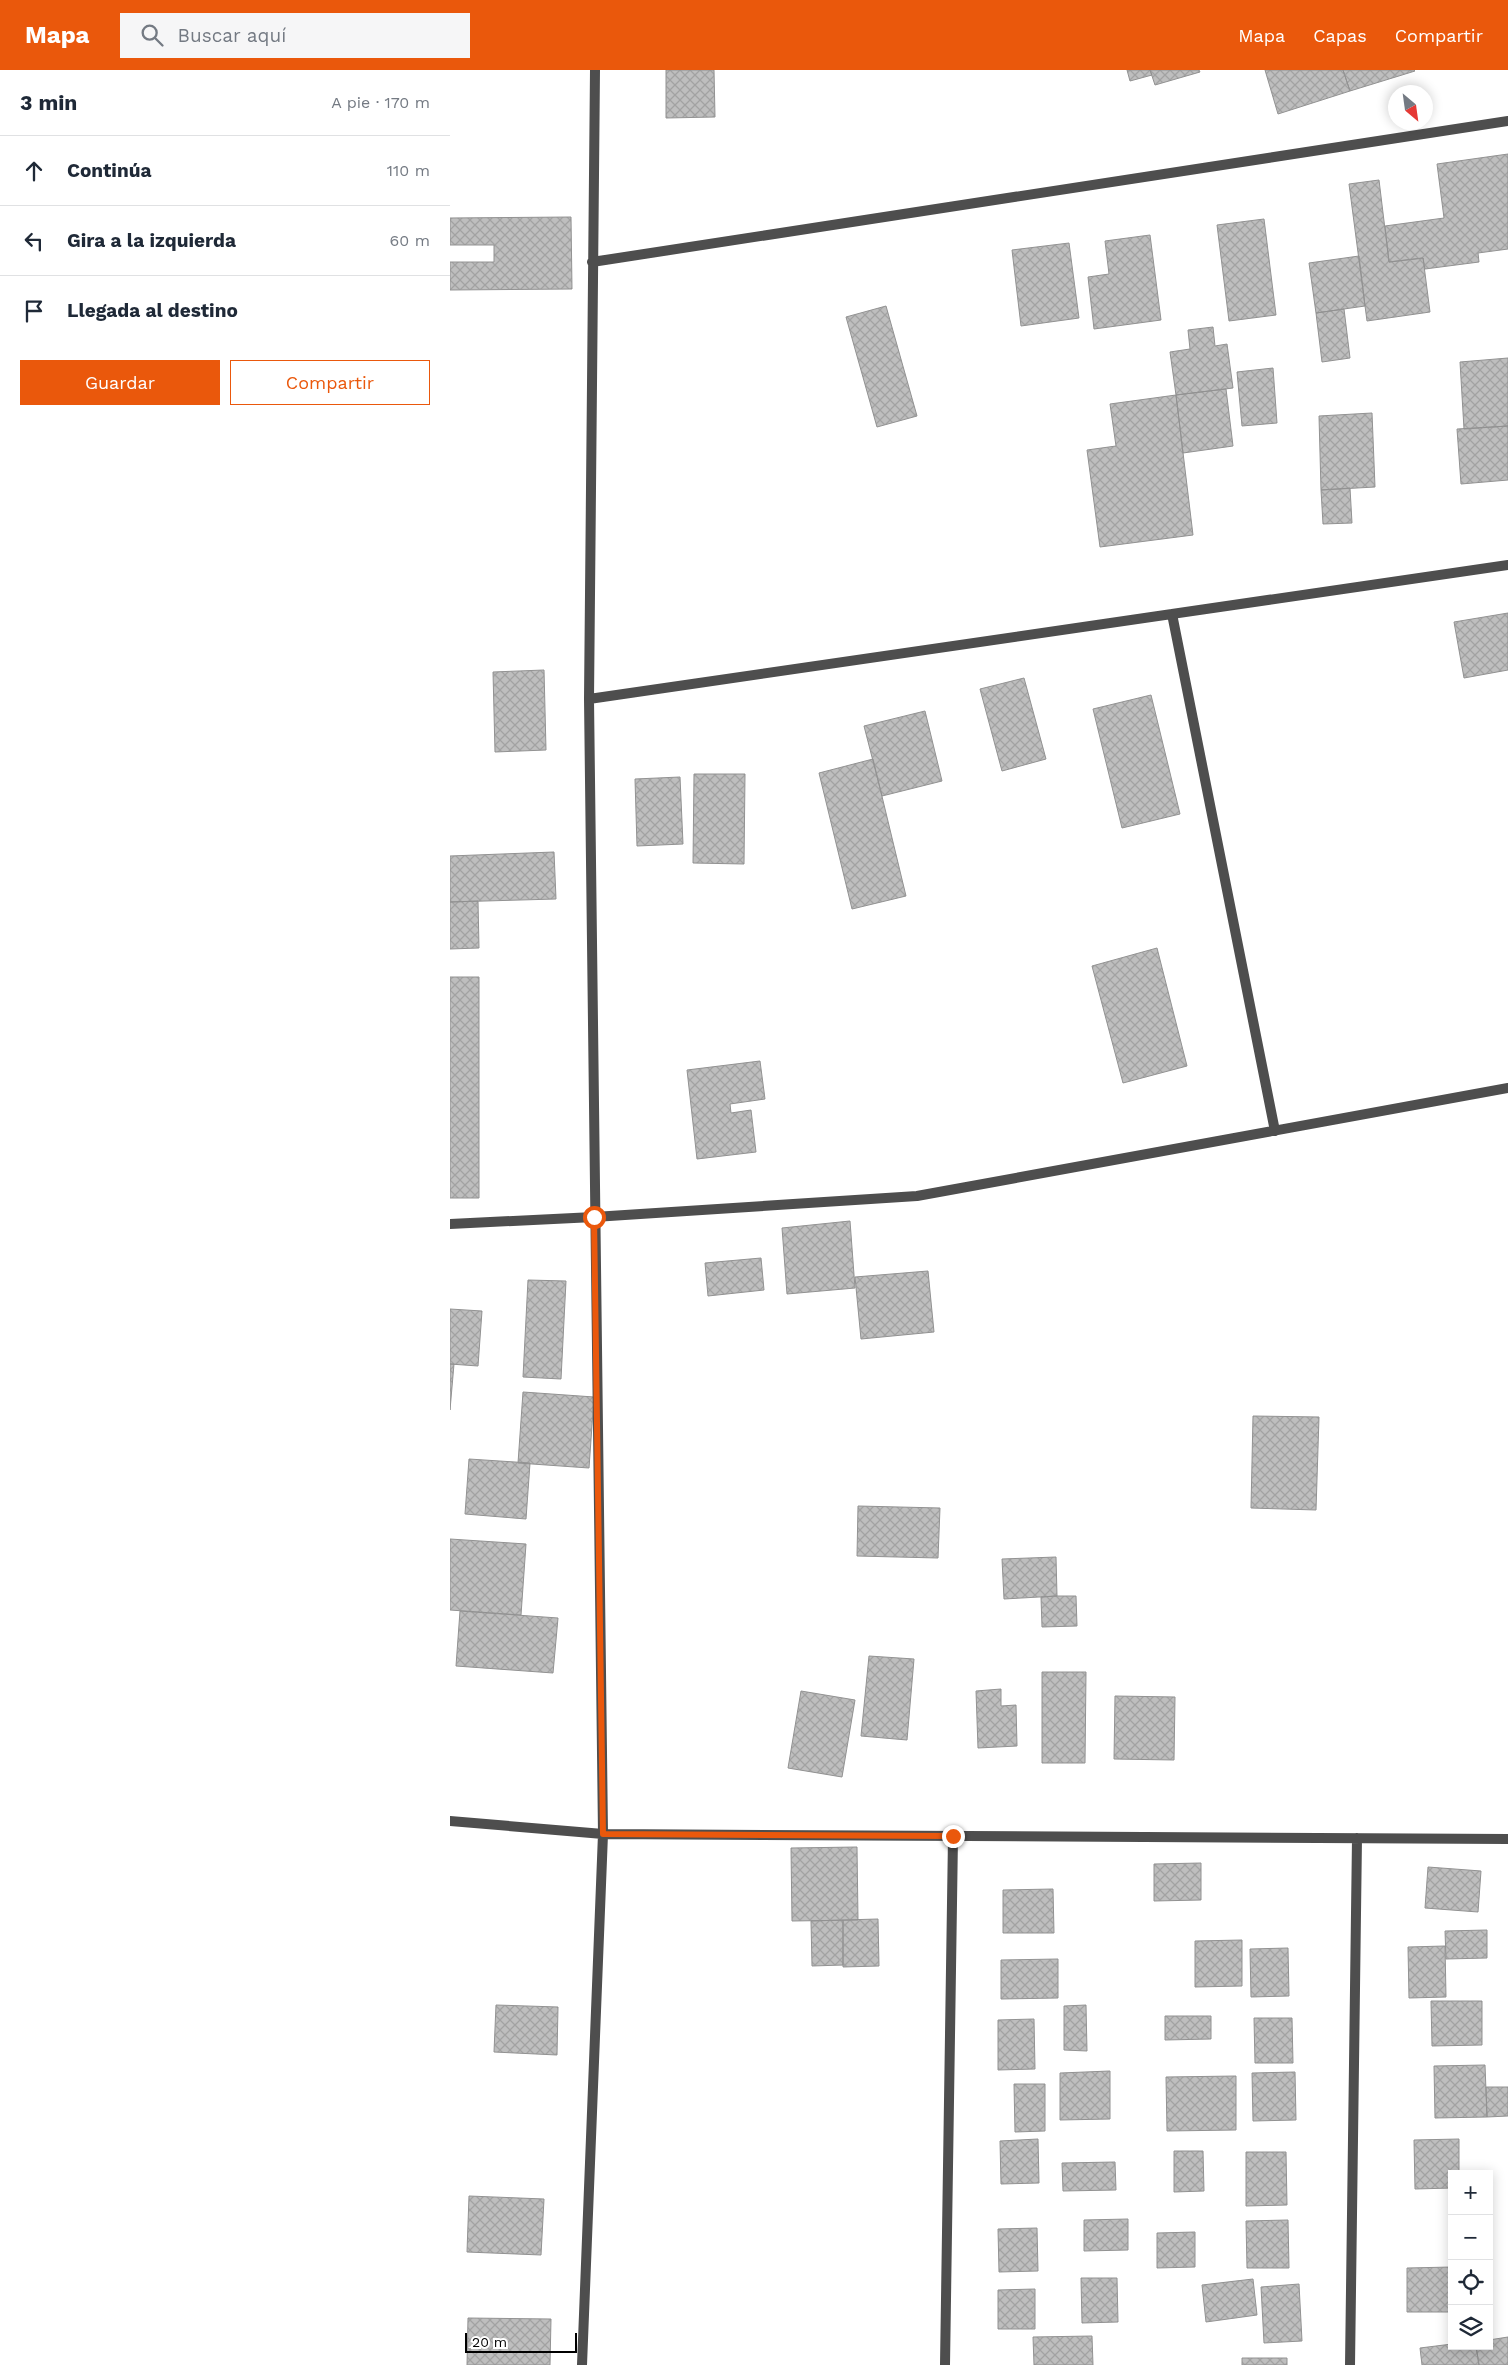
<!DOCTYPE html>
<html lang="es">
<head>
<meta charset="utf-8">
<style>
	body { margin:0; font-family:"Work Sans",sans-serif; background:#f6f6f7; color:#1f2937 }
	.controls { position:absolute; right:15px; bottom:15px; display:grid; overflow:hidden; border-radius:0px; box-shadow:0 2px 12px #0003 }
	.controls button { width:45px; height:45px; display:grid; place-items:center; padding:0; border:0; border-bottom:1px solid #e0e1e3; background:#fff; color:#1f2937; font:25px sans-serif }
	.compass { position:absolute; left:938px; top:15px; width:45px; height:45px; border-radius:50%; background:#fff; box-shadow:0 2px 12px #0003; rotate:151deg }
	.scale { position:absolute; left:15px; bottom:12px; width:112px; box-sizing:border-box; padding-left:5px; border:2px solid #000; border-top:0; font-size:14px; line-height:18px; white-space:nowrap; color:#000; -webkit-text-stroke:4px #fff; paint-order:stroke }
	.stop { position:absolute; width:15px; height:15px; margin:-11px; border:4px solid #ea580c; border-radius:50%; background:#fff }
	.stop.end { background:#ea580c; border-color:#fff; box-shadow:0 1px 5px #0008 }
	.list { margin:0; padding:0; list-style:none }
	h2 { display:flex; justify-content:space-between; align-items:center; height:65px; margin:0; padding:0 20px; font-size:21px }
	h2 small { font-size:16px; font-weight:400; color:#747a83 }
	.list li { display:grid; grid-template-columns:32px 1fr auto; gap:15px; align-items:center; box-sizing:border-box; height:70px; padding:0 20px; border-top:1px solid #e0e1e3 }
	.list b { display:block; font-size:19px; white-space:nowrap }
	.list em { font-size:16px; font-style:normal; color:#747a83 }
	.actions { display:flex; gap:10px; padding:15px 20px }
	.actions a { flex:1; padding:11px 0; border:1px solid #ea580c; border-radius:0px; text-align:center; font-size:18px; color:#ea580c }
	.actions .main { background:#ea580c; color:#fff }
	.icon { flex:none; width:28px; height:28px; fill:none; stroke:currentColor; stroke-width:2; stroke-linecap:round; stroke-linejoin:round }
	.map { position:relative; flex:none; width:1058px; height:2295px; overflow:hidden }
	header { display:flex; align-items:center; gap:30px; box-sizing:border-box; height:70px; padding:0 25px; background:#ea580c; color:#fff }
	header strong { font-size:24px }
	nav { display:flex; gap:28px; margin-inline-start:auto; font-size:18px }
	.search { width:350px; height:45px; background:#f6f6f7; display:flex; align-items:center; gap:12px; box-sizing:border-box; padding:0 18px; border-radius:0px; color:#747a83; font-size:19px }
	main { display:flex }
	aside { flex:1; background:#fff }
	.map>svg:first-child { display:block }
	.building { fill:url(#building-cross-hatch); stroke:#929292 }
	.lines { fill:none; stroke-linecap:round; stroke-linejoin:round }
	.street { stroke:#4e4e4e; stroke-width:10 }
	.route { stroke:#ea580c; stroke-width:6 }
</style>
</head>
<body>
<header>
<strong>Mapa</strong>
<div class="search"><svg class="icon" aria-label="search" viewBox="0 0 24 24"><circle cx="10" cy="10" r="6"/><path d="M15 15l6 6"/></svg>Buscar aquí</div>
<nav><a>Mapa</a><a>Capas</a><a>Compartir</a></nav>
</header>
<main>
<aside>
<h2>3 min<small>A pie · 170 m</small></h2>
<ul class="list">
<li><svg class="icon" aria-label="ahead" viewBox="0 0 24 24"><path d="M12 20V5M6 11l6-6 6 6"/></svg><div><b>Continúa</b></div><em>110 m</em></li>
<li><svg class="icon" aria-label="left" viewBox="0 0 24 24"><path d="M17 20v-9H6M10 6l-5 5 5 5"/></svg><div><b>Gira a la izquierda</b></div><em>60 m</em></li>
<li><svg class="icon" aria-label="arrive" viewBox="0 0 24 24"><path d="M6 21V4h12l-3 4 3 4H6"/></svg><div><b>Llegada al destino</b></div></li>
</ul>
<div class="actions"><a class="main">Guardar</a><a>Compartir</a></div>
</aside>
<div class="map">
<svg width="1058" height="2295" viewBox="0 0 1058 2295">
	<defs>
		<pattern id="building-cross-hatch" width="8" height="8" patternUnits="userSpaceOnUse" patternTransform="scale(1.25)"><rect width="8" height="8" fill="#bebebe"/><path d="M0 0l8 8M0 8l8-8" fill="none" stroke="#a2a2a2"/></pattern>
	</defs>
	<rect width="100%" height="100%" fill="#fff"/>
	<!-- building -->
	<path class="building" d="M216 0H264L265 47 216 48Z
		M677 0H700L702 5 680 11Z
		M700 0H749L750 2 705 15Z
		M815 0H893L900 21 828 44Z
		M893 0H964L965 1 900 21Z
		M1058 84V179L1028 183 1029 192 975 199 973 188 939 192 935 156 994 148 987 94Z
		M929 110 939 192 973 188 980 242 917 251 899 114Z
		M121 147 122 219 0 220V192H44V175H0V148Z
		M814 149 826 245 779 251 767 155Z
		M700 165 711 250 644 259 638 207 659 204 655 171Z
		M619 173 629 248 571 256 562 180Z
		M909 186 915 236 866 243 859 193Z
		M436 236 467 346 427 357 396 247Z
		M894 239 900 288 872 292 866 243Z
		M763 257 765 276 777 274 783 318 726 325 720 282 740 279 738 260Z
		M1058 288V356L1014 359 1010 292Z
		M823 298 827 353 792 356 787 302Z
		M776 319 783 376 733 383 726 325Z
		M726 325 743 465 650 477 637 380 666 376 660 334Z
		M922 343 925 417 871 420 869 346Z
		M1058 356V410L1011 414 1007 359Z
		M900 418 902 453 873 454 871 420Z
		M1058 543V600L1014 608 1004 552Z
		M94 600 96 680 45 682 43 602Z
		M574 608 596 689 552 701 530 619Z
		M701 625 730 744 672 758 643 639Z
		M475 641 492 711 432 726 414 656Z
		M423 689 456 826 402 839 369 703Z
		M244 704H295L294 794 243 793Z
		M230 707 233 774 187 776 185 709Z
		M104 782 106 829 0 832V786Z
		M28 831 29 878 0 879V832Z
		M707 878 737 996 673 1013 642 896Z
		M0 907H29V1128H0Z
		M310 991 315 1029 280 1034 281 1043 301 1040 306 1082 247 1089 237 1000Z
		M400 1151 405 1218 337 1224 332 1158Z
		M311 1188 314 1220 258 1226 255 1193Z
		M478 1201 484 1262 411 1269 405 1207Z
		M78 1210 116 1211 111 1309 73 1307Z
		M0 1239 32 1241 28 1296 0 1294Z
		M0 1294H4L0 1340Z
		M73 1322 144 1327 139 1398 68 1393Z
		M803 1346 869 1347 866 1440 801 1438Z
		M19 1389 80 1393 76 1449 15 1444Z
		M408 1436 490 1438 488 1488 407 1486Z
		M0 1469 76 1474 71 1545 0 1540Z
		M606 1487 607 1526 554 1529 552 1489Z
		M607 1526H626L627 1556 592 1557 591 1527Z
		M10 1541 108 1548 103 1603 6 1596Z
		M419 1586 464 1589 457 1670 411 1666Z
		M592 1602H636L635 1693H592Z
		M551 1619V1636L566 1635 567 1676 528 1678 526 1621Z
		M351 1621 405 1630 392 1707 338 1698Z
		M665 1626 725 1627 724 1690 664 1689Z
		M407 1777 408 1850 342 1851 341 1778Z
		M751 1793V1830L704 1831V1794Z
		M978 1797 1031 1801 1028 1842 975 1838Z
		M603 1819 604 1863H553V1820Z
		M428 1849 429 1896 393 1897V1850Z
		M393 1850V1895L362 1896 361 1851Z
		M1037 1860V1888L996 1889 995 1861Z
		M792 1870V1916L745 1917V1871Z
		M995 1876 996 1927 959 1928 958 1877Z
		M838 1878 839 1926 801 1927 800 1879Z
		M608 1889V1928L551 1929V1890Z
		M981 1931H1032V1975L982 1976Z
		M46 1935 108 1937 107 1985 44 1982Z
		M636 1935 637 1981 614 1980V1936Z
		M715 1946H761V1969L715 1970Z
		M804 1948H842L843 1993H805Z
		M584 1949 585 1999 548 2000V1950Z
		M1035 1995 1037 2047 985 2048 984 1996Z
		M660 2001V2049L610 2050V2003Z
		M845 2002 846 2050 803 2051 802 2003Z
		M786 2006V2060L717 2061 716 2007Z
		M564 2014H595V2061L565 2062Z
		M1036 2017H1058V2046L1037 2047Z
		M588 2069 589 2113 551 2114 550 2071Z
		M1009 2069V2104H1002V2118L965 2119 964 2070Z
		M724 2081H753L754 2121 724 2122Z
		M796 2082H836L837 2135 796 2136Z
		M665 2092 666 2120 613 2121 612 2093Z
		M19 2126 94 2129 91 2185 17 2182Z
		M678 2149V2180L634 2181V2150Z
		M838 2150 839 2198H797L796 2151Z
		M587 2158 588 2201 549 2202 548 2159Z
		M745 2162V2197L707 2198V2163Z
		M1002 2197V2242H957V2198Z
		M631 2208H667L668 2252 632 2253Z
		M803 2209 807 2245 756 2252 752 2215Z
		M849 2214 852 2271 814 2273 811 2217Z
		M585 2219V2259H548V2220Z
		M18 2248 101 2249 100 2295H17Z
		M642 2266 643 2295H584L583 2267Z
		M1058 2267V2295H1029L1026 2276H1039V2270Z
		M1002 2274V2276H1026L1029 2295H972L970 2278Z
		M792 2288H837V2295H792Z"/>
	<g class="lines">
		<!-- street -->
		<path class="street" d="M142 192 1058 51
			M722 544 825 1061
			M139 629 1058 495
			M0 1154 144 1147 467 1126 1058 1018
			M0 1751 153 1764 1058 1769
			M132 2295 153 1764 139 629 145 0
			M495 2295 503 1767
			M900 2295 907 1768"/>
	</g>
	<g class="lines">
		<!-- route -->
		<path class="route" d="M144 1147 153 1764 503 1766"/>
	</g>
</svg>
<div class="controls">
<button>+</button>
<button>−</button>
<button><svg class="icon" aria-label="locate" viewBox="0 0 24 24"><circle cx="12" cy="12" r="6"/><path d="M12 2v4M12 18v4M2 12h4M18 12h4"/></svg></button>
<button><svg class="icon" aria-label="layers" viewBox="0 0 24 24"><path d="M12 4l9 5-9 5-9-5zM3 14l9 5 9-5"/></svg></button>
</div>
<svg class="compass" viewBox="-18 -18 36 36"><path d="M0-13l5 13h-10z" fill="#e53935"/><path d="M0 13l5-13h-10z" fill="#747a83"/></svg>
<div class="scale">20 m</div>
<div class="stop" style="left:144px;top:1147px"></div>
<div class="stop end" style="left:503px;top:1766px"></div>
</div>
</main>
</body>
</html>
